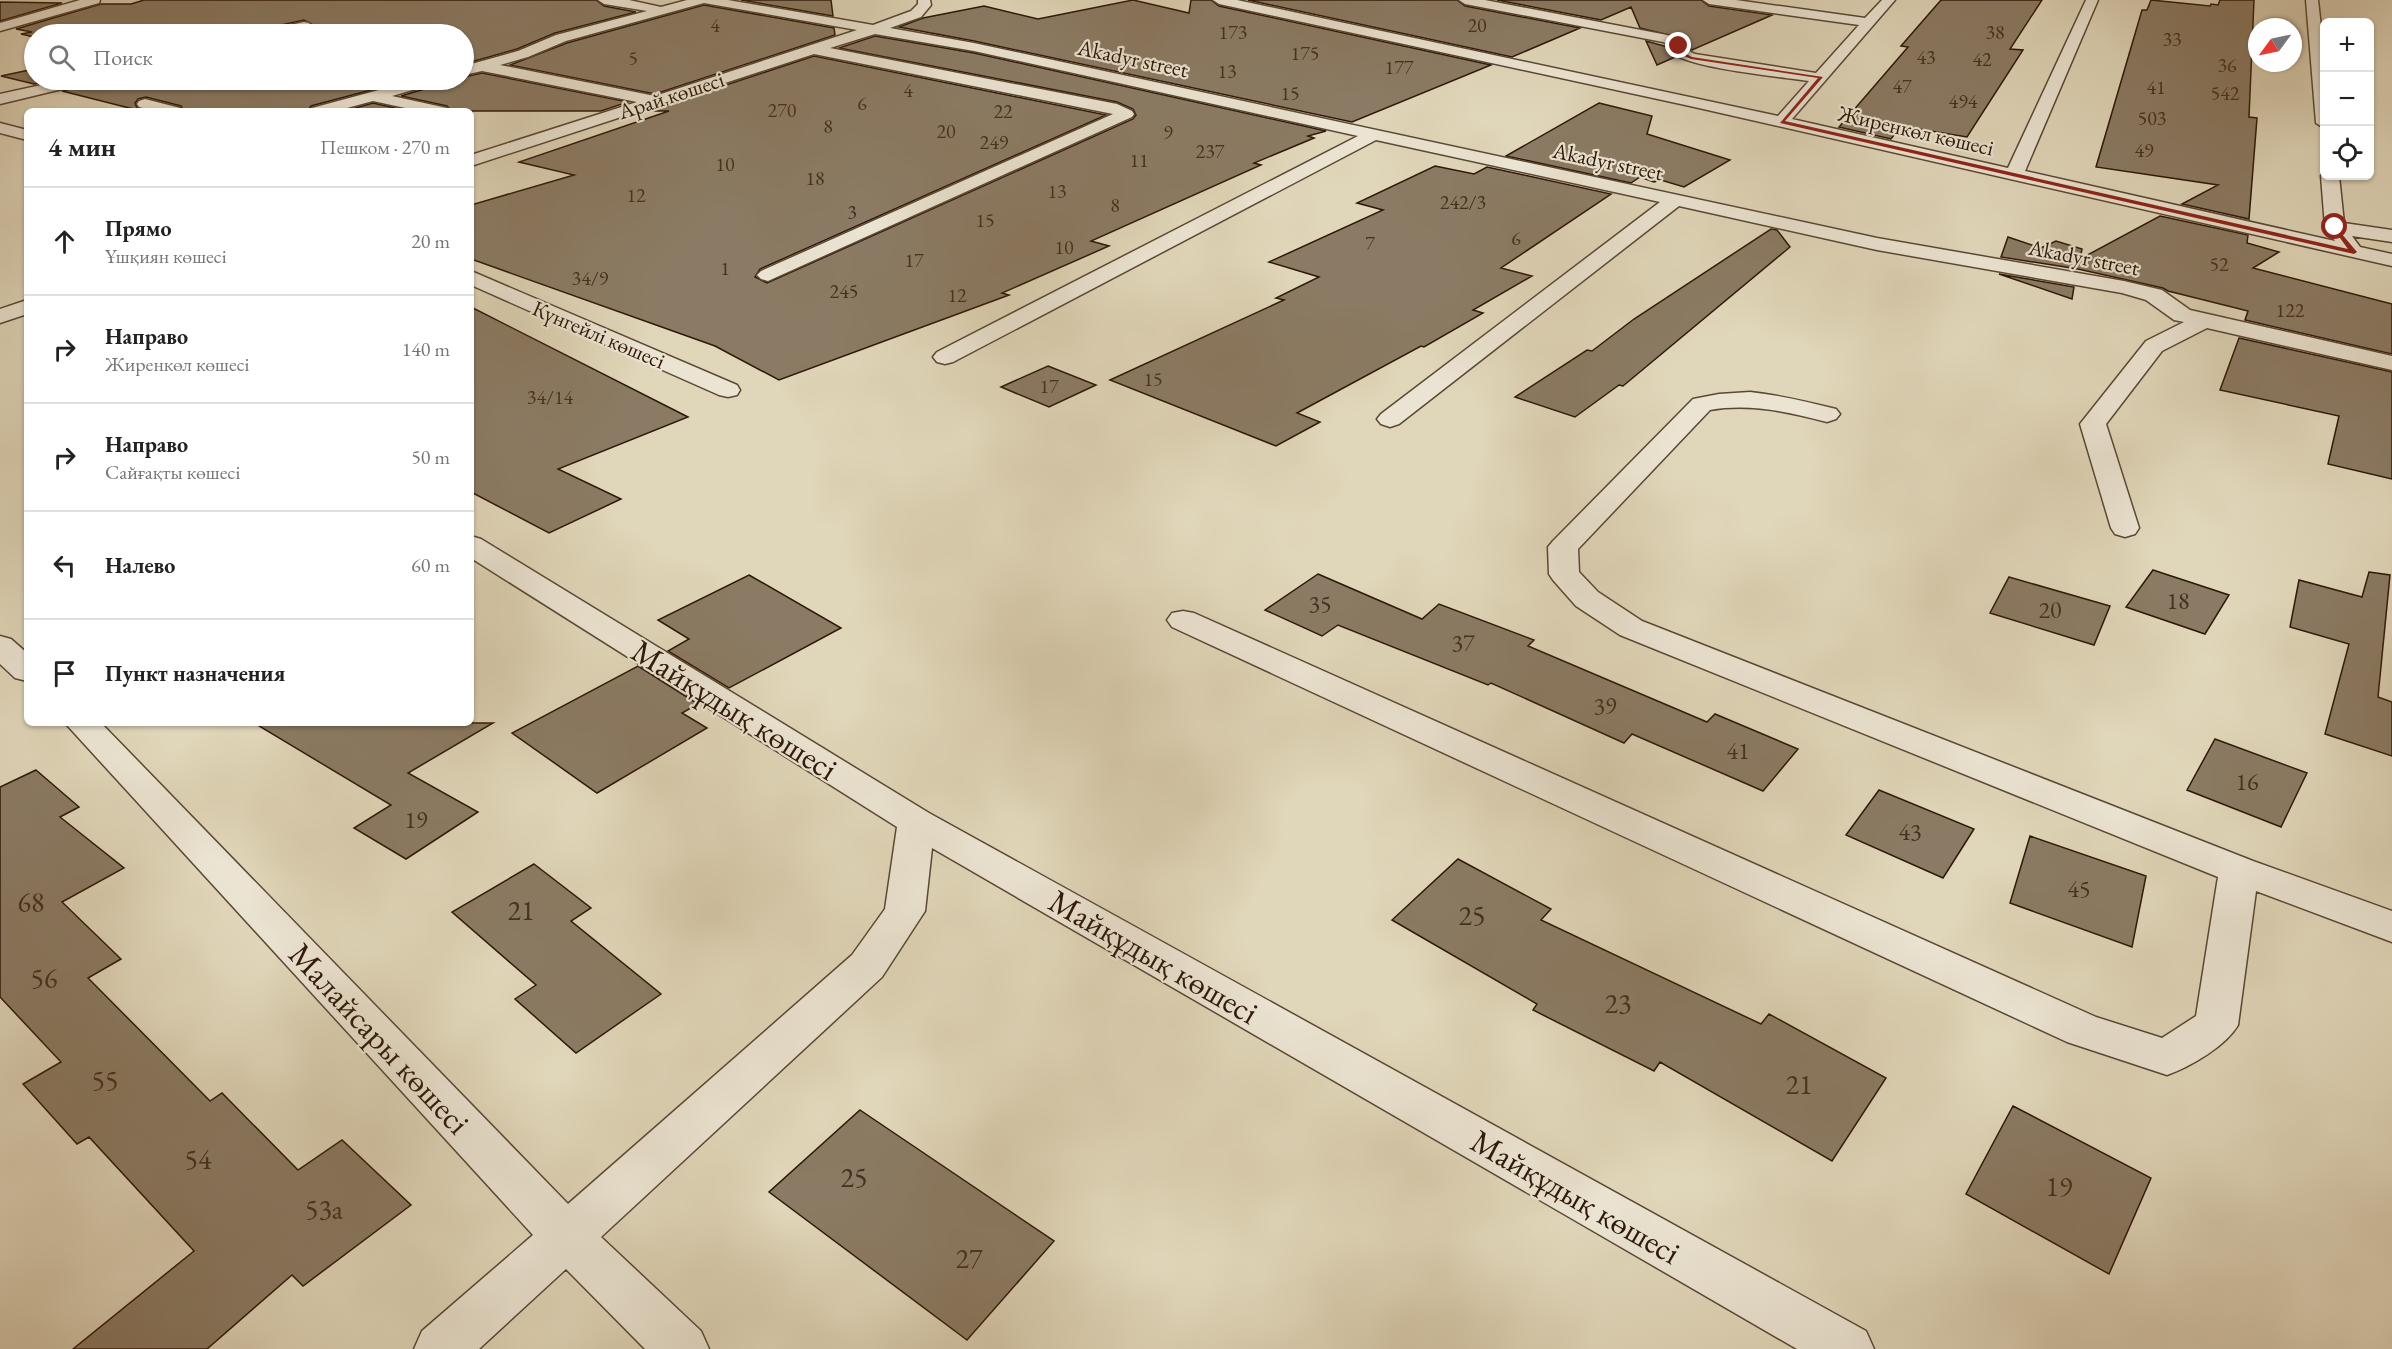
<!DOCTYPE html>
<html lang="ru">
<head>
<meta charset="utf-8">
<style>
	body { margin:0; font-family:"EB Garamond",serif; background:#f2f2f2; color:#222 }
	.controls { position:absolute; right:18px; top:18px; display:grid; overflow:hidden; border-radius:9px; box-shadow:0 2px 4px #0004 }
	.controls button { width:54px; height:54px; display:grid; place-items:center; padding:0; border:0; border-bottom:2px solid #e0e0e0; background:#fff; color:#222; font:30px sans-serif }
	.compass { position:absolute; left:2248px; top:18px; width:54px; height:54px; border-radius:50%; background:#fff; box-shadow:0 2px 4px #0004; rotate:237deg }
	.stop { position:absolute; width:18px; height:18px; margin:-14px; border:4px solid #8f2418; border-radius:50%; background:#fff }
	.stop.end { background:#8f2418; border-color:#fff; box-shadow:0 2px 6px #0008 }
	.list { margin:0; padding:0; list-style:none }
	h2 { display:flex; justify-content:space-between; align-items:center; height:78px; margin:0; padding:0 24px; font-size:26px }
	h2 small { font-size:20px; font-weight:400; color:#767676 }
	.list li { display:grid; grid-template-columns:39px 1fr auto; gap:18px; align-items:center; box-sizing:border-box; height:108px; padding:0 24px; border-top:2px solid #e0e0e0 }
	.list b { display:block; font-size:22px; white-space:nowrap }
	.list p { margin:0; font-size:20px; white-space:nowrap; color:#767676 }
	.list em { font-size:20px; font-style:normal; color:#767676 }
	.icon { flex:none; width:33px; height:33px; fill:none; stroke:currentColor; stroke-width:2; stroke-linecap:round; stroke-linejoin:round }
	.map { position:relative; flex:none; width:2392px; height:1349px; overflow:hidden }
	.search { position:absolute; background:#fff; box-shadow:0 2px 4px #0004; left:24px; top:24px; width:450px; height:66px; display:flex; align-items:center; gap:15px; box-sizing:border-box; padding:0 21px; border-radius:33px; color:#767676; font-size:22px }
	.panel { position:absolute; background:#fff; box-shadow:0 2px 4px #0004; left:24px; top:108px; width:450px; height:618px; border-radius:9px }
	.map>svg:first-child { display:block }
	.building { fill:#8b7b64; stroke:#2e1808; stroke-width:1.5 }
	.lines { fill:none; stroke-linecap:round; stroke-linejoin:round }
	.minor-casing { stroke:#5a4834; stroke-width:3 }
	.minor { fill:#ebe4d2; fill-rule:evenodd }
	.route { fill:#8f2418 }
	.labels { text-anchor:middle; stroke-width:4.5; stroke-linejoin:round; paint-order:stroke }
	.far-number-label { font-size:20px; fill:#45311f }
	.far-street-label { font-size:22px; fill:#2e1808; stroke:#ebe4d2 }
	.number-label { font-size:24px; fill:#45311f }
	.near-number-label { font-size:28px; fill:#45311f }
	.near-street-label { font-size:33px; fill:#2e1808; stroke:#ebe4d2 }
</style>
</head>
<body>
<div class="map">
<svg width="2392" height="1349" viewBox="0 0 2392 1349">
	<rect width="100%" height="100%" fill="#e0d6b9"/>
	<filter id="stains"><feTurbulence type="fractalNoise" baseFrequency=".00333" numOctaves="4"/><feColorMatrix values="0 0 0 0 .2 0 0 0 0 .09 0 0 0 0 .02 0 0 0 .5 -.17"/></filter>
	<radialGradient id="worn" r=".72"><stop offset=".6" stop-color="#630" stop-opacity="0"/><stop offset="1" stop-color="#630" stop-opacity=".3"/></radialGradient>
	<!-- building -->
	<path class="building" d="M144 0H596L604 6 636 12 555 33 517 49 464 64V34H293L311 30 313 25 304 20 263 29 259 34H34V37L21 34 32 32 16 29 101 4H131Z
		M741 0H831L833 16Z
		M1133 0 1189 13 1191 0H1211L1219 6 1491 65 1352 122 974 41 899 27 923 18 984 6 1038 19Z
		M1248 0H1457L1465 6 1580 28 1512 57Z
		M1497 0H1701L1709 6 1772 15 1692 50 1688 48V43L1685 39 1640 28 1631 7 1601 20Z
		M1941 0H2042L2010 49 2023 50 1967 137 1901 126 1891 139 1839 127 1908 47 1901 46Z
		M2151 0 2210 6 2211 4 2218 5 2220 0H2254L2249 117 2257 118 2249 219 2182 204 2218 185 2096 167 2142 10H2147Z
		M0 2 62 3 0 21Z
		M704 5 834 28 835 35 655 94 510 65 567 43Z
		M875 36 974 53 1326 131 1308 136 1314 138 1254 163 1261 165 1091 241 1109 246 1002 293 1009 295 779 380 715 346 471 259V205L574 175 519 162 669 111H647L814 56 1106 115 760 269 755 277 767 283 1133 119 1136 115 1133 109 1117 102 839 48Z
		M1646 41 1668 47 1669 53 1675 57 1657 65Z
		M34 69V80H56L34 84 1 76Z
		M482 73 628 102 601 111H451L447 106 401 96 438 85 442 80H464V77Z
		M92 80H409L311 106 308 111H184L181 106 146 97 138 99 135 103 137 108 145 111H141L62 91 88 85Z
		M373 103 408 111H345Z
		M1599 103 1652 116 1647 134 1730 160 1684 187 1661 180 1654 182 1640 177 1631 183 1506 156Z
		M1435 166 1474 174 1487 167 1611 194 1501 268 1532 276 1473 310 1483 313 1424 347 1421 346 1297 413 1320 422 1276 446 1110 380 1284 300 1276 298 1319 277 1269 262 1383 210 1357 203Z
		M2160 216 2248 235 2247 243 2279 252 2253 268 2392 304V354L2245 320 2248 311 2168 291 2163 288 2078 269 2001 257 2008 237 2041 248 2056 241 2082 249 2080 259Z
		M1771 229 1777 230 1790 247 1623 386 1619 385 1575 417 1515 397 1587 350 1592 351 1634 319Z
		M1999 274 2074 287 2072 299Z
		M471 307 688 417 558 469 621 499 549 533 471 492Z
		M2239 338 2392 372V479L2328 464 2339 416 2220 390Z
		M1048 366 1096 385 1049 407 1001 387Z
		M2153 570 2229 595 2205 634 2126 607Z
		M2369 572 2390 575 2378 697 2392 702V756L2325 734 2349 644 2290 627 2299 580 2362 597Z
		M1318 574 1422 619 1439 604 1534 640 1528 646 1707 722 1715 714 1798 749 1763 791 1632 734 1624 743 1491 683 1488 685 1338 625 1322 636 1265 610Z
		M749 575 841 628 729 688 668 651 689 639 658 620Z
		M2009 577 2110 606 2094 645 1990 613Z
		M638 666 698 704 682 713 707 728 597 793 512 733Z
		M254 723H493L408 773 478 812 406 859 354 828 391 805Z
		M2215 739 2307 773 2281 827 2187 790Z
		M36 770 79 807 60 817 124 868 62 902 121 959 88 978 210 1101 222 1093 298 1170 342 1140 411 1205 303 1286 292 1275 207 1349H73L194 1251 89 1137 77 1144 23 1084 61 1062 0 997V787Z
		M1879 790 1974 829 1943 878 1846 835Z
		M2030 836 2146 876 2132 947 2010 903Z
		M1458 859 1551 909 1541 920 1761 1024 1769 1014 1886 1078 1832 1161 1660 1062 1654 1071 1533 1010 1537 1004 1392 920Z
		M534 864 591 908 571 921 661 994 576 1053 515 999 536 985 452 912Z
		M2013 1106 2151 1178 2109 1274 1966 1194Z
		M860 1110 1054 1241 967 1340 769 1192Z"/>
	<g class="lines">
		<defs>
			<path id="minor" d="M80 0H100L99 3 0 31V23Z
				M598 0H629L661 7 687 0H728L873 25 911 11 918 4V0H930L931 5 921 17 890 28 974 43 1877 238 2124 281 2162 290 2190 310 2392 356V370L2207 328 2162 351 2106 424 2139 528 2135 534 2125 537 2115 534 2111 528 2080 424 2146 341 2184 322 2174 320 2146 300 2122 293 1877 250 1679 206 1399 424 1390 427 1381 424 1377 419 1381 414 1660 202 1376 140 953 362 945 364 937 362 933 357 937 352 1358 136 974 51 875 34 830 48 1117 104 1132 111 1134 114 1132 117 768 281 761 279 757 275 761 271 1113 114 814 54 471 166V155L637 102 482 71 464 75V66L518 51 556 35 647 11 604 4ZM704 3 857 30 655 96 500 65 528 57 566 41Z
				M1213 0H1237L1778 116 1809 81C1783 77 1684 68 1670 51L1671 46 1663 42 1465 4 1459 0H1485L1667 35 1684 41 1686 44 1685 49 1695 54 1816 73 1859 25 1709 4 1703 0H1736L1865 18 1882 0H1895L1792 119 2008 168 2086 0H2098L2025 171 2335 241 2325 227 2321 176 2324 172V176H2339L2344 223 2392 230V242L2352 236 2360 247 2392 254V266L1690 106 1219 4Z
				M2306 0H2318L2324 54V128L2316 123Z
				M304 22 309 23 311 26 309 29 284 34H261L263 31Z
				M64 80H90L87 83 0 104V94Z
				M416 80H440L437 83 392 96 447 108 449 111H419L373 101 336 111H310L312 108Z
				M145 99 180 108 182 111H154L139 107 137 104 139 101Z
				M0 123 27 130V140L0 133Z
				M471 271 737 385 740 390 737 395 728 397 719 395 471 285Z
				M27 300V314L0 323V309Z
				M1750 392C1779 395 1808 402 1836 409L1840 414 1836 419 1827 422C1788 412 1750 403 1710 410L1578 549 1579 572 1598 592 1642 621 2253 861 2392 911V942L2256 891 2238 1025C2226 1046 2190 1067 2167 1075L2067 1042 1172 627 1167 620 1172 613 1183 611 1194 613 2096 1017 2162 1038 2196 1016 2218 877 1620 635 1576 606 1553 580 1549 574 1548 547 1553 541 1693 399 1719 394Z
				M471 536 481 539 929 813 1866 1331 1874 1349H1797L932 848 925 911 882 977 601 1237 701 1331 709 1349H645L566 1269 479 1349H414L422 1331 533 1235 65 723H101L568 1204 852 955 885 909 897 827 471 558Z
				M0 636 11 639 27 653V681L15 678 0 664Z"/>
		</defs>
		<!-- minor casing -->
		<use href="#minor" class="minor-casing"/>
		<!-- minor -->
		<use href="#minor" class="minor"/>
	</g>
	<!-- route -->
	<path class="route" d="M1681 45 1679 50 1692 57 1823 77 1785 121 2348 249 2332 227 2335 226 2357 252 2354 254 1780 123 1818 78 1691 59 1675 52 1678 45Z"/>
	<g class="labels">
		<!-- far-number labels -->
		<g class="far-number-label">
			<text x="715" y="32">4</text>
			<text x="1477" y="32">20</text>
			<text x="1233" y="39">173</text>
			<text x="1995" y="39">38</text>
			<text x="2172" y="46">33</text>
			<text x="1305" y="60">175</text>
			<text x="1926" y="64">43</text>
			<text x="633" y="65">5</text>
			<text x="1982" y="66">42</text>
			<text x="2227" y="72">36</text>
			<text x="1399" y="74">177</text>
			<text x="1227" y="78">13</text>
			<text x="1902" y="93">47</text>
			<text x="2156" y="94">41</text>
			<text x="908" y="97">4</text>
			<text x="1290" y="100">15</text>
			<text x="2225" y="100">542</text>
			<text x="1963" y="108">494</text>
			<text x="862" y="110">6</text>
			<text x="782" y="117">270</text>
			<text x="1003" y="118">22</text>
			<text x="2152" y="125">503</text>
			<text x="828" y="133">8</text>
			<text x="946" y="138">20</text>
			<text x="1168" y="139">9</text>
			<text x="994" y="149">249</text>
			<text x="2144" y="157">49</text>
			<text x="1210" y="158">237</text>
			<text x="1139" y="167">11</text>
			<text x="725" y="171">10</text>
			<text x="815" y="185">18</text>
			<text x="1057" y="198">13</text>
			<text x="636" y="202">12</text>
			<text x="1463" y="209">242/3</text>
			<text x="1115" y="212">8</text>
			<text x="852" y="219">3</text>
			<text x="985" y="227">15</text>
			<text x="1516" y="245">6</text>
			<text x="1370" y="250">7</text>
			<text x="1064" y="254">10</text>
			<text x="914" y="267">17</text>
			<text x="2219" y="271">52</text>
			<text x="725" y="275">1</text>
			<text x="590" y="285">34/9</text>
			<text x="844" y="298">245</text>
			<text x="957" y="302">12</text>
			<text x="2290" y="317">122</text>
			<text x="1153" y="386">15</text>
			<text x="1049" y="393">17</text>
			<text x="550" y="404">34/14</text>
		</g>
		<!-- far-street labels -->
		<g class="far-street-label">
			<text transform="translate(1133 58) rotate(12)" y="8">Akadyr street</text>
			<text transform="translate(671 95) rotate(-18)" y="8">Арай көшесі</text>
			<text transform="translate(1916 130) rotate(13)" y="8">Жиренкөл көшесі</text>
			<text transform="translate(1608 161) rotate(12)" y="8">Akadyr street</text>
			<text transform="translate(2084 257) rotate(11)" y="8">Akadyr street</text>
			<text transform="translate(599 334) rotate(23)" y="8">Күнгейлі көшесі</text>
		</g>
		<!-- number labels -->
		<g class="number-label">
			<text x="2178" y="609">18</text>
			<text x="1320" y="612">35</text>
			<text x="2050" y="618">20</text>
			<text x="1463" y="651">37</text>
			<text x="1605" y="714">39</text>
			<text x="1738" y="759">41</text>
			<text x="2247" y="790">16</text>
			<text x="416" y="828">19</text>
			<text x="1910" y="840">43</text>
			<text x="2079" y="897">45</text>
		</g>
		<!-- near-number labels -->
		<g class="near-number-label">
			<text x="31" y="912">68</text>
			<text x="521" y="920">21</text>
			<text x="1472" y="925">25</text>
			<text x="44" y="988">56</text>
			<text x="1618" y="1013">23</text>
			<text x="105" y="1090">55</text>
			<text x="1799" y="1094">21</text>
			<text x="198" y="1169">54</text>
			<text x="854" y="1187">25</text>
			<text x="2059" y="1196">19</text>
			<text x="324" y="1219">53а</text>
			<text x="969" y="1268">27</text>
		</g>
		<!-- near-street labels -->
		<g class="near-street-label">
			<text transform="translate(735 709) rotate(32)" y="12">Майқұдық көшесі</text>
			<text transform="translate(1154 956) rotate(30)" y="12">Майқұдық көшесі</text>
			<text transform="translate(380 1038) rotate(47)" y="12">Малайсары көшесі</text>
			<text transform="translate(1576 1196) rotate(30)" y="12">Майқұдық көшесі</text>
		</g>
	</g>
	<rect width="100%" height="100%" filter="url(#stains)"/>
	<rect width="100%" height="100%" fill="url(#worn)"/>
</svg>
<div class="controls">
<button>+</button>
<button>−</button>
<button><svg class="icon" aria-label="locate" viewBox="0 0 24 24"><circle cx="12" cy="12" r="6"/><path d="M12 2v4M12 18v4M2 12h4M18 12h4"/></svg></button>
</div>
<svg class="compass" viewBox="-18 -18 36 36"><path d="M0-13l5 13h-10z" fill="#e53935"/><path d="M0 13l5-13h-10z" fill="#767676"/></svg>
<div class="stop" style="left:2335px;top:227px"></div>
<div class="stop end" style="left:1679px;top:46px"></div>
<div class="search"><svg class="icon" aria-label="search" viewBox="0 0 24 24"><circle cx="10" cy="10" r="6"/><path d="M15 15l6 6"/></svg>Поиск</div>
<section class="panel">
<h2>4 мин<small>Пешком · 270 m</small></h2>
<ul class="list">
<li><svg class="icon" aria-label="ahead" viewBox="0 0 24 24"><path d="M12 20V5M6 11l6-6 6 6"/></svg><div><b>Прямо</b><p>Ұшқиян көшесі</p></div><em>20 m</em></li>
<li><svg class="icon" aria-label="right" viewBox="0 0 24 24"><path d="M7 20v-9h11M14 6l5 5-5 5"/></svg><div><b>Направо</b><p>Жиренкөл көшесі</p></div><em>140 m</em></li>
<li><svg class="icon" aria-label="right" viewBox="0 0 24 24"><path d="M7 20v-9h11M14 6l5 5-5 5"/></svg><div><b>Направо</b><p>Сайғақты көшесі</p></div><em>50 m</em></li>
<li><svg class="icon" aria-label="left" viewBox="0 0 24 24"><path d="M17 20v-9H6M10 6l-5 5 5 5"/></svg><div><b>Налево</b></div><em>60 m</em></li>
<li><svg class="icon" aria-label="arrive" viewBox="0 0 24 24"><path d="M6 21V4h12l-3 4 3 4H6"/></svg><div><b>Пункт назначения</b></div></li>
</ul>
</section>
</div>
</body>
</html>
